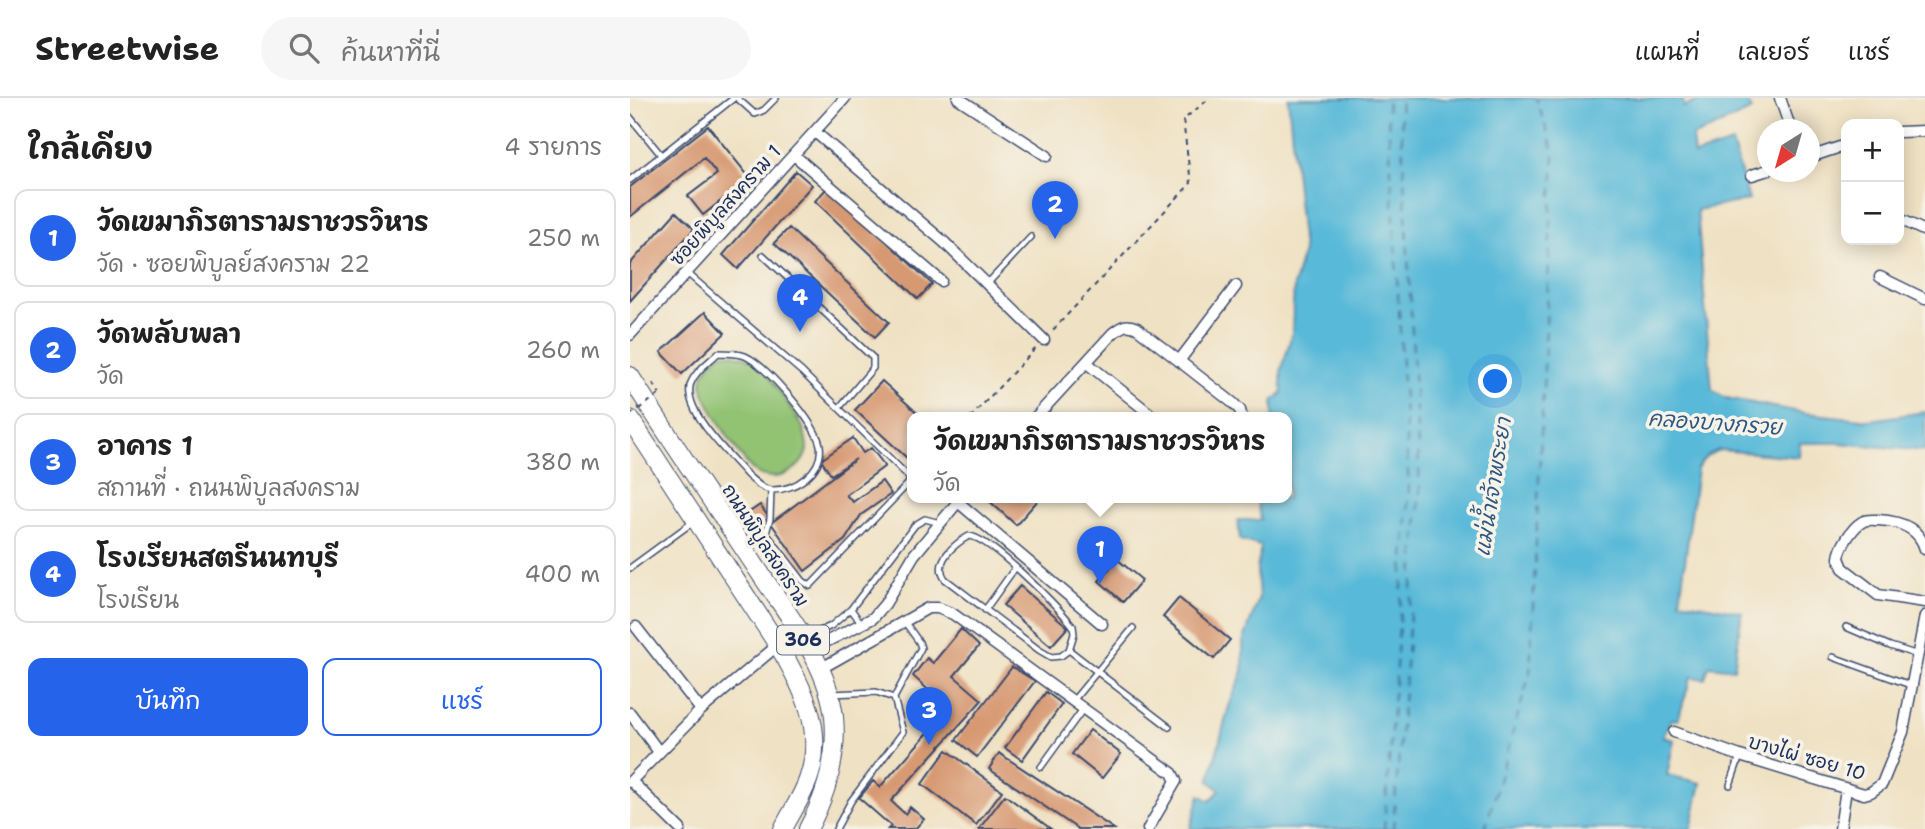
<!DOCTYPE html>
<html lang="th">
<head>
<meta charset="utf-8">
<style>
	body { margin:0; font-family:"Shantell Sans","Playpen Sans Thai",sans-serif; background:#f6f6f6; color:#222 }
	.controls { position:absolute; right:21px; top:21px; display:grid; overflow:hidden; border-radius:14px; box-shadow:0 4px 18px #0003 }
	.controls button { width:63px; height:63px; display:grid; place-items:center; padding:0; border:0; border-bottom:2px solid #e0e0e0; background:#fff; color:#222; font:35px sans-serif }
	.compass { position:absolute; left:1127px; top:21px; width:63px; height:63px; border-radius:50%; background:#fff; box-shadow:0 4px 18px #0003; rotate:217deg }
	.you { position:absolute; left:866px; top:284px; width:24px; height:24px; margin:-18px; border:5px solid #fff; border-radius:50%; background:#1a73e8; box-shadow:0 0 0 10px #1a73e833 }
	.badge { display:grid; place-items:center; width:46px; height:46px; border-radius:50%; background:#2563eb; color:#fff; font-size:23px; font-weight:700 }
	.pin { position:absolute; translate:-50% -58px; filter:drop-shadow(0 2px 4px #0008) }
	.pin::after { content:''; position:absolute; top:37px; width:24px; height:21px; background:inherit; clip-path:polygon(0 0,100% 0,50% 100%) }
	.popup { position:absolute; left:277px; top:314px; width:385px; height:91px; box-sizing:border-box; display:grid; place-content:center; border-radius:14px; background:#fff; filter:drop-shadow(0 2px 5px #0005); font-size:23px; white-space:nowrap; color:#767676 }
	.popup b { font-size:26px; color:#222 }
	.popup::after { content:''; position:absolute; left:50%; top:100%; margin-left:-14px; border:14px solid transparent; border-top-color:#fff }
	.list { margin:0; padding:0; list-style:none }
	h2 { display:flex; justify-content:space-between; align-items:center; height:91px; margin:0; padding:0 28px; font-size:30px }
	h2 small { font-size:23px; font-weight:400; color:#767676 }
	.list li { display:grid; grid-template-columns:46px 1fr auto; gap:21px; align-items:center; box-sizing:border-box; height:98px; margin:0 14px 14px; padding:0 14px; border:2px solid #e0e0e0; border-radius:14px }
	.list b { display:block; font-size:26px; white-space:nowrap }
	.list p { margin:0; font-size:23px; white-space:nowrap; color:#767676 }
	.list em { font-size:23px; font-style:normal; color:#767676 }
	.actions { display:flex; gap:14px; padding:21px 28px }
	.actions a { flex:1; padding:16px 0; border:2px solid #2563eb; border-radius:14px; text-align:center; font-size:24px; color:#2563eb }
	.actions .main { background:#2563eb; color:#fff }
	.icon { flex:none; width:38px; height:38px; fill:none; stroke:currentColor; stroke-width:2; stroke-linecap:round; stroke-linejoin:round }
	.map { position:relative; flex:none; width:1295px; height:731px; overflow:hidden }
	header { display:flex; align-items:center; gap:42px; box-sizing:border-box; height:98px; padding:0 35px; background:#fff; border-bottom:2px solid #e0e0e0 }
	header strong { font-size:33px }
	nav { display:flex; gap:38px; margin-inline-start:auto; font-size:24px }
	.search { width:490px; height:63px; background:#f6f6f6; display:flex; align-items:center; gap:18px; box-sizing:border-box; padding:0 24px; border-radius:38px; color:#767676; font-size:26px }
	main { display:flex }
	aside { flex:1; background:#fff }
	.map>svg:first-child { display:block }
	.green { fill:#92c373; stroke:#567968; stroke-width:2 }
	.water { fill:#59b9d8; stroke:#3a749b; stroke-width:2 }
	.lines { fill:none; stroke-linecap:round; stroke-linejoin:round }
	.ferry { stroke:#2e5883; stroke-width:2; stroke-dasharray:9 7; stroke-linecap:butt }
	.building { fill:#d79972 }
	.lane-casing { stroke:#3b4a6d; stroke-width:8 }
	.street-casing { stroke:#3b4a6d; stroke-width:13 }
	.primary-casing { stroke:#3b4a6d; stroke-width:20 }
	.path { stroke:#3b4a6d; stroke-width:2; stroke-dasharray:5 5; stroke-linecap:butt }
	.lane { stroke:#fff; stroke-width:5 }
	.street { stroke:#fff; stroke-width:10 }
	.primary { stroke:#fff; stroke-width:18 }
	.path-bridge { stroke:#3b4a6d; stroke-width:2; stroke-dasharray:5 5; stroke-linecap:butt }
	.labels { text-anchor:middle; stroke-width:7; stroke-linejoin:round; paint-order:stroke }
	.shield { fill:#f7f3e8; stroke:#5d6a87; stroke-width:2 }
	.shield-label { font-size:18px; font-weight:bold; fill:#1b2f5e }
	.street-label { font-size:19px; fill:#1b2f5e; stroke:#f7f3e8 }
	.water-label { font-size:21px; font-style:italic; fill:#2e5883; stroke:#f7f3e8 }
</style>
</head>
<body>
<header>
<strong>Streetwise</strong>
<div class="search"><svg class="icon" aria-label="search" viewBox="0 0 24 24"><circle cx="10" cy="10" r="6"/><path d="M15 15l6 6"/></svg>ค้นหาที่นี่</div>
<nav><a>แผนที่</a><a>เลเยอร์</a><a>แชร์</a></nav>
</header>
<main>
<aside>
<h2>ใกล้เคียง<small>4 รายการ</small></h2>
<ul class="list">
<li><span class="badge">1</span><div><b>วัดเขมาภิรตารามราชวรวิหาร</b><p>วัด · ซอยพิบูลย์สงคราม 22</p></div><em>250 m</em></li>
<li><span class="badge">2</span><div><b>วัดพลับพลา</b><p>วัด</p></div><em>260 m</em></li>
<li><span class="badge">3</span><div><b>อาคาร 1</b><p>สถานที่ · ถนนพิบูลสงคราม</p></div><em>380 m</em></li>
<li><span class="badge">4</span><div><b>โรงเรียนสตรีนนทบุรี</b><p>โรงเรียน</p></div><em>400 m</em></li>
</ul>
<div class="actions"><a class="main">บันทึก</a><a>แชร์</a></div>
</aside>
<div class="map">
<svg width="1295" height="731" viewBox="0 0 1295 731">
	<rect width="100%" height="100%" fill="#f7f3e8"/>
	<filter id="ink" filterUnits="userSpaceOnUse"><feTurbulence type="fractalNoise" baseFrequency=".0143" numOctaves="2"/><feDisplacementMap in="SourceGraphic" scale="14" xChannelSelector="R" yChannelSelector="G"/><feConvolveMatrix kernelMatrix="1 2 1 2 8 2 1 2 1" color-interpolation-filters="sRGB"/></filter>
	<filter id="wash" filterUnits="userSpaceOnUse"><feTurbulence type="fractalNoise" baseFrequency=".00686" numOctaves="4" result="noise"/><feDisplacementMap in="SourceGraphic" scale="28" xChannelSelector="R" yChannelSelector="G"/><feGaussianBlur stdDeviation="1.57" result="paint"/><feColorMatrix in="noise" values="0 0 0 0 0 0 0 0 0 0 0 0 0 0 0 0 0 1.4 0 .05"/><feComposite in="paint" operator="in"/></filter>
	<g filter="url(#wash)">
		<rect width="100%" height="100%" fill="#efe1c3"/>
		<!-- green -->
		<path class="green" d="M92 255C103 255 118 259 127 265 135 269 168 321 173 330 175 335 177 346 177 351 174 372 145 386 127 375 113 366 72 301 72 285 73 271 82 264 92 255Z"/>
		<!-- water -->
		<path class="water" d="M658 0H1053L1054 9 1074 0H1115L1122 12 1062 39 1064 57 1102 45 1119 102 1067 112 1082 292 1096 300 1175 315 1240 322 1295 314V353L1210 345H1170L1169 359 1089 352C1078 356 1073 361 1067 371L1050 503 1112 514 1104 571 1079 568 1075 581 1061 579 1048 622 1041 621 1033 639 1044 642 1037 677 1071 685 1061 731H560L570 697 580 703 590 692 579 683 599 608 613 573V544L629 500 627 472 631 448 610 442 608 422H631L626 400H657V320H643V303L652 295 651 273 662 236 664 187 673 153Z"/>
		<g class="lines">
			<!-- ferry -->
			<path class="ferry" d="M754 731 779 392 757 0
				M763 731 790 391 770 0
				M855 731 900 575 924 54 906 0"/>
		</g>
		<g id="blocks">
			<!-- building -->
			<path class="building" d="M78 28 120 80 73 117 58 98 87 76 74 60 0 119V89Z
				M166 73 182 87 108 171 93 157Z
				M198 89 302 186 288 201 185 103Z
				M46 114 64 131 0 203V166Z
				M159 130 259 224 245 239 144 145Z
				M75 214 95 235 52 276 31 254Z
				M252 283 293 320H283V354L277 360 225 312Z
				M223 340 233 355 241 350 255 368 216 397 223 404 252 383 261 396 231 417 215 442 175 473 141 425 226 361 201 377 191 362Z
				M356 400H410L386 427Z
				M130 407 139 420 111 439 102 426Z
				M487 461 512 482 493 504 469 483Z
				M390 488 438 529 421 548 373 507Z
				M549 500 600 542 584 561 533 519Z
				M331 531 349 548 324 578 352 602 261 703 275 716 280 709 294 721 285 731H258L261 728 229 700 243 683 250 689 319 611 283 578 297 560 303 565Z
				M382 569 405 583 347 659 326 642Z
				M416 594 432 606 392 662 375 650Z
				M460 632 491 656 472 680 442 656Z
				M317 652 372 693 346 727 292 686Z
				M369 655 484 731H448L359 671Z
				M375 697 421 731H349Z"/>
		</g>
	</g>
	<g filter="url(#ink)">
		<use href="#blocks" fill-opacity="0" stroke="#3b4a6d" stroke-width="2"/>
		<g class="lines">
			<defs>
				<path id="lane" d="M107 0 125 16 134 12 146 0
					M0 19 31 57
					M0 82 104 0
					M133 157 243 260V270L209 310
					M57 175 172 274 280 380 278 386 180 488 173 483 136 435 115 450
					M358 185 401 139
					M88 255C97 255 107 255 115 258 136 267 186 325 190 347 194 373 165 393 141 392 132 391 125 384 118 378 101 358 55 316 60 288 63 275 79 264 88 255Z
					M136 435 140 421 141 392
					M0 470 63 424
					M355 512 385 470
					M231 525 221 511 285 427 295 421 310 425
					M1216 529 1260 548 1288 557
					M177 539 201 528 221 511
					M439 552 444 536 443 528C428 509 360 439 339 438 324 446 303 464 315 481L409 552 421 559 431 558 439 552 539 629
					M1203 559 1283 588
					M201 596 246 594 264 600
					M442 604 503 530
					M411 669 453 611
					M1100 687 1110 658
					M206 731 221 703 273 634 264 600 291 550 289 544 274 523"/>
				<path id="street" d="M328 0 417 58
					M1150 0 1161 32
					M185 34 314 144 414 242
					M1269 34 1295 33
					M164 57 311 183
					M1180 59 1216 47
					M1122 77 1138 72
					M1270 121 1295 133
					M1250 179 1295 201
					M0 237 215 0
					M549 263 606 188
					M457 265 525 320
					M405 320 483 235C492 228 496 225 507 230L603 305 610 312 612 320
					M328 404 472 526
					M1295 451C1289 429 1269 423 1248 422 1243 422 1236 421 1232 424 1222 430 1210 449 1209 460L1213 470 1248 497 1295 504
					M6 529 71 612
					M180 552 243 520 255 506 284 457 331 400
					M190 571 298 510H308L323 516 542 675 546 683 518 731
					M0 615 29 654
					M1044 634 1110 658 1234 696 1241 694 1252 686 1273 634 1295 518
					M1 683 50 731
					M0 684 71 612 148 547
					M1210 731 1216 691"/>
				<path id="primary" d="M0 278C42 345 88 411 132 478 160 520 198 566 204 619 208 658 196 697 178 731
					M0 321 148 547C173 589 196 632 178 682 172 699 161 715 153 731"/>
			</defs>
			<!-- lane casing -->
			<use href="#lane" class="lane-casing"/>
			<!-- street casing -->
			<use href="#street" class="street-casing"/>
			<!-- primary casing -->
			<use href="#primary" class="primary-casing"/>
			<!-- path -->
			<path class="path" d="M423 232 561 85 553 22 580 0
				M23 285 30 296
				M340 320 407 249"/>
			<!-- lane -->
			<use href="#lane" class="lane"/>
			<!-- street -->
			<use href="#street" class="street"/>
			<!-- primary -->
			<use href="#primary" class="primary"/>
			<!-- path-bridge -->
			<path class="path-bridge" d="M0 317 30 296"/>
		</g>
	</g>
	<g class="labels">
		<!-- shield labels -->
		<rect class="shield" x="147" y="527.5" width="52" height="29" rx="5"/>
		<g class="shield-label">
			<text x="173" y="548">306</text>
		</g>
		<!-- street labels -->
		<g class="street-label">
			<text transform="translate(95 107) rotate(-48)" y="7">ซอยพิบูลสงคราม 1</text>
			<text transform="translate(136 447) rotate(57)" y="7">ถนนพิบูลสงคราม</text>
			<text transform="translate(1177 659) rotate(16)" y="7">บางไผ่ ซอย 10</text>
		</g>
		<!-- water labels -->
		<g class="water-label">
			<text transform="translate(1085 325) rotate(4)" y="7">คลองบางกรวย</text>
			<text transform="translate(863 389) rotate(-81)" y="7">แม่น้ำเจ้าพระยา</text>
		</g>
	</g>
</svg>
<div class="controls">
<button>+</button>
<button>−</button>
</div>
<svg class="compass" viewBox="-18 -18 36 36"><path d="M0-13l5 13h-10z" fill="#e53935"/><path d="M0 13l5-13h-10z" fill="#767676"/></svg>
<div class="you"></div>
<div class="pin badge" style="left:470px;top:486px">1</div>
<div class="popup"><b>วัดเขมาภิรตารามราชวรวิหาร</b>วัด</div>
<div class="pin badge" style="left:425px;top:141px">2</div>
<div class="pin badge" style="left:299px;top:647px">3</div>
<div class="pin badge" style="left:170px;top:234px">4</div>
</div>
</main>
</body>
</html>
